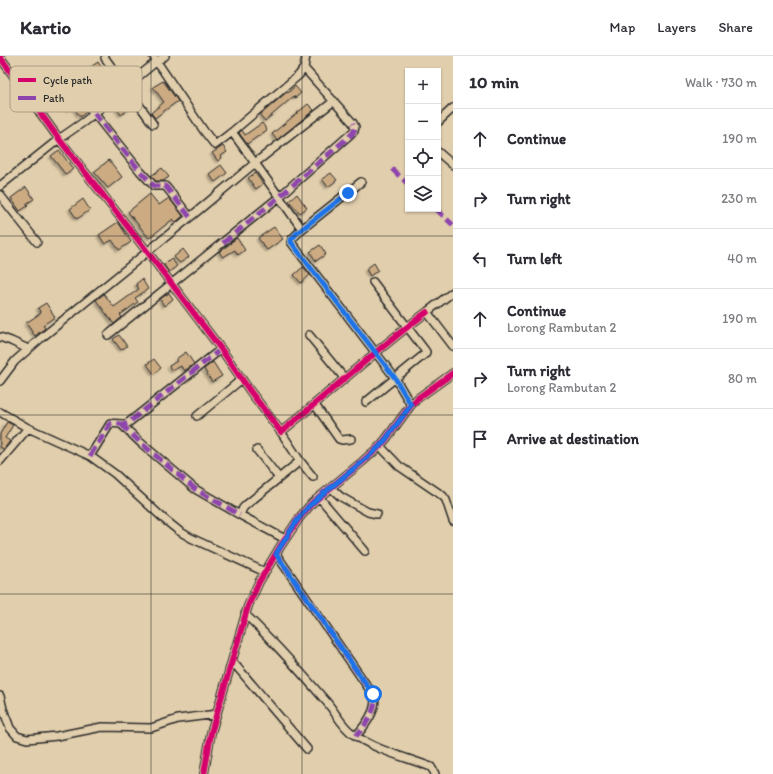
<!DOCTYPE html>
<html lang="en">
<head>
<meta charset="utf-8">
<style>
	body { margin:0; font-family:Itim,sans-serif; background:#f2f2f3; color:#2b2b33 }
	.controls { position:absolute; right:12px; top:12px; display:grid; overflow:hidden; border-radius:0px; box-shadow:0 1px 3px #0004 }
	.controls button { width:36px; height:36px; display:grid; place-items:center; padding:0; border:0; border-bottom:1px solid #e1e1e2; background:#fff; color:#2b2b33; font:20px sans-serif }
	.stop { position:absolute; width:12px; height:12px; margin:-9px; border:3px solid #1a73e8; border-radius:50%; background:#fff }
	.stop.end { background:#1a73e8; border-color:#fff; box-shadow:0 1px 4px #0008 }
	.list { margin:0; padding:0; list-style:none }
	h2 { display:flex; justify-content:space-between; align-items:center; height:52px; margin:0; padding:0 16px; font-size:17px }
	h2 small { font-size:13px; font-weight:400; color:#7c7c81 }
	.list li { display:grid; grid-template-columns:26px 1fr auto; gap:12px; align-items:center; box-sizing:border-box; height:60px; padding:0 16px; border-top:1px solid #e1e1e2 }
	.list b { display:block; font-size:15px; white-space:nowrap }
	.list p { margin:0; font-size:13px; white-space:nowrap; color:#7c7c81 }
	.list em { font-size:13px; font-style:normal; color:#7c7c81 }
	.icon { flex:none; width:22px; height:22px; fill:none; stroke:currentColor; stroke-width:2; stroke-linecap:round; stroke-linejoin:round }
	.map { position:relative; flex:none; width:453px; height:718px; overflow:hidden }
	header { display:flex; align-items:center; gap:24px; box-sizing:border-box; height:56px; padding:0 20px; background:#fff; border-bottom:1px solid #e1e1e2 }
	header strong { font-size:19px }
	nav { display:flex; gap:22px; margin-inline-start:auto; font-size:14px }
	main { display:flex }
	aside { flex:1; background:#fff }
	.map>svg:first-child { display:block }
	.building { fill:#ccab82; stroke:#2b2b2b; filter:url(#shadow) }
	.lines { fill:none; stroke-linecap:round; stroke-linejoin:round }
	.minor-casing { stroke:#2b2b2b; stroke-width:10 }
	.minor { stroke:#e1ceac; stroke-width:7 }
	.quiet { stroke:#8e44ad; stroke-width:5; stroke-dasharray:10 5; stroke-linecap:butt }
	.cycleway-casing { stroke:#e1ceac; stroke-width:8 }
	.cycleway { stroke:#d6006c; stroke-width:6 }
	.route { stroke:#1a73e8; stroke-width:5 }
	.grid { fill:none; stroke:#2b2b2b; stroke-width:1; stroke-opacity:0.55 }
	.key { fill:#e1ceac; stroke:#aa9d85; stroke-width:1 }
	.key-label { font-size:11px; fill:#2b2b2b }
</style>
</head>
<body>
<header>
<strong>Kartio</strong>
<nav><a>Map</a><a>Layers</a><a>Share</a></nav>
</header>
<main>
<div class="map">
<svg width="453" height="718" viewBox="0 0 453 718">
	<defs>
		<filter id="shadow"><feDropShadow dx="-2" dy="2" stdDeviation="1" flood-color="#0004"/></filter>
	</defs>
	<rect width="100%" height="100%" fill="#e1ceac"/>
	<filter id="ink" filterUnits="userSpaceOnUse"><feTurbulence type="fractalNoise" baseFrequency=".025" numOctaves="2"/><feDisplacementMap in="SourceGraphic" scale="8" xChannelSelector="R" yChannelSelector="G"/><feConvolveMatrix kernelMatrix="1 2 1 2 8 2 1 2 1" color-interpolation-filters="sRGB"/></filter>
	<g filter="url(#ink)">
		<!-- building -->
		<path class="building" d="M98 6 110 24 100 31 88 13Z
			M163 25 178 45 164 55 155 62 151 57 164 46 153 31Z
			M295 30 301 37 295 42 294 40 265 65 260 59 287 36 288 37Z
			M72 40 79 51 81 49 86 56 80 61 73 50 67 54 62 46Z
			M127 44 132 51 121 59 116 51Z
			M308 48 314 54 277 84 272 78Z
			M262 67 267 74 247 88 239 77 242 74 245 79Z
			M223 90 227 96 221 100 222 102 218 105 212 97Z
			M59 94 73 113 66 119 51 100Z
			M109 104 122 121 108 132 94 116Z
			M221 109 227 117 215 126 209 118Z
			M162 112 169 121 163 125H156L151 120Z
			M255 117 263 128 256 133 248 122Z
			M331 117 337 124 328 131 322 123Z
			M26 131 34 143 26 148 28 150 20 155 11 142Z
			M150 138 159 149 169 142 183 160 176 166 173 163 149 182 128 156Z
			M297 138 307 152 300 157 289 145Z
			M83 143 90 154 77 163 70 153Z
			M118 166 131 186 119 194 112 184 105 188 99 179Z
			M274 171 283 183 267 194 258 182Z
			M237 182 245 194 238 199 235 194 223 201 219 196 231 187H230Z
			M320 189 326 198 316 205 310 196Z
			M183 193 189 201 180 207 174 201Z
			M171 202 177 210 169 216 164 209Z
			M374 207 378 214 370 220 366 213Z
			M303 211 310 219 301 227 294 219Z
			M142 223 148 233 135 242 138 246 120 259 122 261 114 268 96 244 104 238 114 251 139 233 136 228Z
			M169 237 173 243 164 250 160 243Z
			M46 247 55 261 43 269 45 272 35 280 26 267 41 257 38 252Z
			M119 279 127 290 121 294 113 283Z
			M186 296 194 308 184 315 181 310 172 315 169 310 177 305 176 303Z
			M154 303 161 312 154 318 147 308Z
			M213 306 222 320 212 326 204 313Z
			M7 366 13 369 5 382 10 385 4 393 0 391V378Z"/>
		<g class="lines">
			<defs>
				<path id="minor" d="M153 0 204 75 215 89 232 76
					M0 1 59 83 146 194 221 293 250 335 281 376C330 336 377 293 427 256
					M105 2 153 68
					M73 31 140 115 154 130H165L167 132 190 161
					M438 66 453 52
					M438 96 453 109
					M361 126 302 173 292 183 291 186 395 322 411 349
					M0 130 59 83 85 65 157 5 165 0
					M0 139 37 186
					M302 173 255 107 232 76 299 19 304 12 306 0
					M453 236 427 256 453 290
					M108 279 279 141 354 75 355 71 353 67 304 12
					M309 279 345 323
					M0 281 11 285 28 293
					M0 325 15 305 40 283 200 153 255 107 334 45
					M366 346 425 298 426 296 424 293 373 226
					M315 349 339 383 342 384 351 383
					M0 356 28 372 90 400 115 418 164 463 179 475 191 482 265 516
					M197 360 242 323
					M121 368 141 387 195 433 240 459
					M281 376 300 405 246 449 243 452 240 459 285 483
					M380 390 399 410 443 440 446 444 453 465
					M257 394 279 422
					M90 400 110 368C116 366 122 370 128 367L221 293
					M0 405 28 372
					M300 405 313 421
					M331 432 341 441 368 456 377 458
					M319 441 365 495
					M276 498 374 640C378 653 364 671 356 680
					M245 558C273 585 299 614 324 643 334 653 341 670 353 678 375 694 405 701 431 711L434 716 435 718
					M232 605 307 693
					M0 640 3 653 10 672 17 680 27 683 57 680 102 671 151 672 178 663 217 658
					M204 718 211 677 248 550 259 526 280 491 300 461 312 447 362 406 380 390 386 383 411 349 418 342 453 317"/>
			</defs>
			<!-- minor casing -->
			<use href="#minor" class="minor-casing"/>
			<!-- minor -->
			<use href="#minor" class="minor"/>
			<!-- quiet -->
			<path class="quiet" d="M94 57 140 115 154 130H165L167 132 190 161
				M392 113 408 128
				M436 153 453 169
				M223 187 279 141 352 78 354 75 355 71 353 67
				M121 368 141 387 195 433 240 459
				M90 400 110 368C116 366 122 370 128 367L221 293
				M276 498 374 640C378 653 364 671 356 680"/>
			<defs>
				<path id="cycleway" d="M0 1 59 83 146 194 221 293 250 335 281 376C330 336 377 293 427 256
					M204 718 211 677 248 550 259 526 280 491 300 461 312 447 362 406 380 390 386 383 411 349 418 342 453 317"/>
			</defs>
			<!-- cycleway casing -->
			<use href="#cycleway" class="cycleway-casing"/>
			<!-- cycleway -->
			<use href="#cycleway" class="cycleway"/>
		</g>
	</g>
	<g class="lines" filter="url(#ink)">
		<!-- route -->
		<path class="route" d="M348 137 297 177 291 184V186L395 322 411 349 386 383 380 390 362 406 319 441 308 451 296 466 276 498 373 638"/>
	</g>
	<!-- grid -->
	<path class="grid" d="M151 0V718M302 0V718M0 180H453M0 359H453M0 538H453"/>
	<!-- legend -->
	<rect x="10" y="10" width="132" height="46" rx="6" class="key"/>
	<rect x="18" y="22" width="18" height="4" fill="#d6006c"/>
	<rect x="18" y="40" width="18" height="4" fill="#8e44ad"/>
	<g class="key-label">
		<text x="43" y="28">Cycle path</text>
		<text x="43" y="46">Path</text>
	</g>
</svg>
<div class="controls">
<button>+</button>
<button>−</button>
<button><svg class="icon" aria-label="locate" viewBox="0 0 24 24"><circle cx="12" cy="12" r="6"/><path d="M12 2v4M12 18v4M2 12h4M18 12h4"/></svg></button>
<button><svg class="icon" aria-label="layers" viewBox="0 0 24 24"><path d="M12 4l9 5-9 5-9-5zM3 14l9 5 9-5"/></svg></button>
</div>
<div class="stop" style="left:373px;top:638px"></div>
<div class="stop end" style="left:348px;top:137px"></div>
</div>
<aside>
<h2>10 min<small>Walk · 730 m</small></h2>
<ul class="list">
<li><svg class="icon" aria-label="ahead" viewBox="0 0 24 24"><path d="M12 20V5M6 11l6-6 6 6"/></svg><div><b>Continue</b></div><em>190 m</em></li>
<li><svg class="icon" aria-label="right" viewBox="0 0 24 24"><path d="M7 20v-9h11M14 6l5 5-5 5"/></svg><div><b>Turn right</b></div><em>230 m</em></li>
<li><svg class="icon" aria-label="left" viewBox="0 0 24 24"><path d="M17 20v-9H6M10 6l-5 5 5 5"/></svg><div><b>Turn left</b></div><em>40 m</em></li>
<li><svg class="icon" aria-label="ahead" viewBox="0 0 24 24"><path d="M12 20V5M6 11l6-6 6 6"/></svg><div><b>Continue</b><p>Lorong Rambutan 2</p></div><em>190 m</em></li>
<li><svg class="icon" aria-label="right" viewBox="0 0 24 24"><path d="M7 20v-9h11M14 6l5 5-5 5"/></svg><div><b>Turn right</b><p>Lorong Rambutan 2</p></div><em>80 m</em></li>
<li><svg class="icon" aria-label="arrive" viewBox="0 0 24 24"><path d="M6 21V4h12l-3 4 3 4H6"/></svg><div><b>Arrive at destination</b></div></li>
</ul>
</aside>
</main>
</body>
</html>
